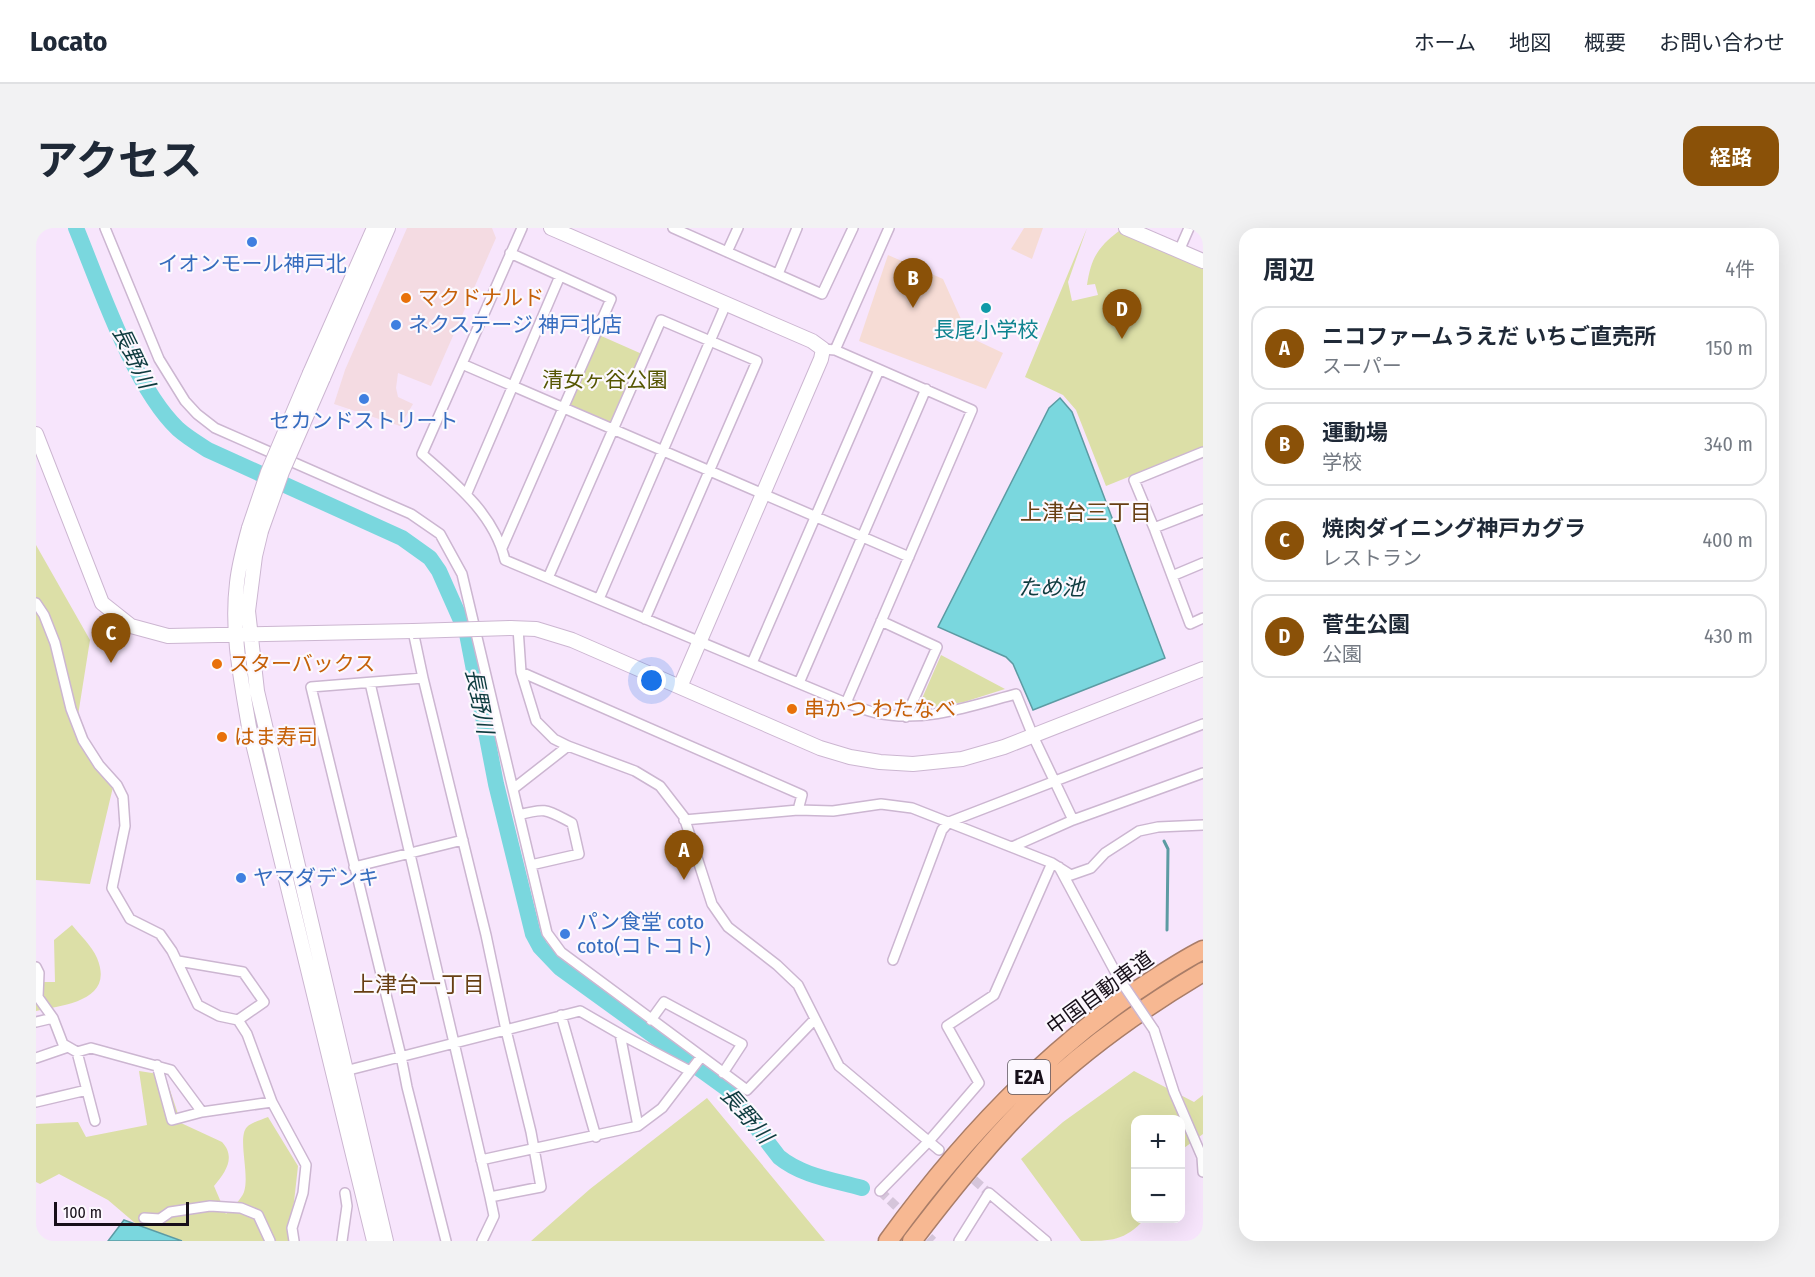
<!DOCTYPE html>
<html lang="ja">
<head>
<meta charset="utf-8">
<style>
	body { margin:0; font-family:"Fira Sans Condensed","Noto Sans JP",sans-serif; background:#f2f2f3; color:#1f2937 }
	.controls { position:absolute; right:18px; bottom:18px; display:grid; overflow:hidden; border-radius:12px; box-shadow:0 6px 24px #0002 }
	.controls button { width:54px; height:54px; display:grid; place-items:center; padding:0; border:0; border-bottom:2px solid #e0e1e3; background:#fff; color:#1f2937; font:30px sans-serif }
	.scale { position:absolute; left:18px; bottom:15px; width:135px; box-sizing:border-box; padding-left:6px; border:3px solid #170f19; border-top:0; font-size:16px; line-height:21px; white-space:nowrap; color:#170f19; -webkit-text-stroke:4px #fcf8fe; paint-order:stroke }
	.you { position:absolute; left:616px; top:453px; width:21px; height:21px; margin:-15px; border:4px solid #fff; border-radius:50%; background:#1a73e8; box-shadow:0 0 0 9px #1a73e833 }
	.badge { display:grid; place-items:center; width:39px; height:39px; border-radius:50%; background:#8a5108; color:#fff; font-size:20px; font-weight:700 }
	.pin { position:absolute; translate:-50% -50px; filter:drop-shadow(0 2px 3px #0008) }
	.pin::after { content:''; position:absolute; top:32px; width:21px; height:18px; background:inherit; clip-path:polygon(0 0,100% 0,50% 100%) }
	.list { margin:0; padding:0; list-style:none }
	h2 { display:flex; justify-content:space-between; align-items:center; height:78px; margin:0; padding:0 24px; font-size:26px }
	h2 small { font-size:20px; font-weight:400; color:#747a83 }
	.list li { display:grid; grid-template-columns:39px 1fr auto; gap:18px; align-items:center; box-sizing:border-box; height:84px; margin:0 12px 12px; padding:0 12px; border:2px solid #e0e1e3; border-radius:18px }
	.list b { display:block; font-size:22px; white-space:nowrap }
	.list p { margin:0; font-size:20px; white-space:nowrap; color:#747a83 }
	.list em { font-size:20px; font-style:normal; color:#747a83 }
	.map { position:relative; flex:none; width:1167px; height:1013px; overflow:hidden; border-radius:18px }
	header { display:flex; align-items:center; gap:36px; box-sizing:border-box; height:84px; padding:0 30px; background:#fff; border-bottom:2px solid #e0e1e3 }
	header strong { font-size:28px }
	nav { display:flex; gap:33px; margin-inline-start:auto; font-size:21px }
	.intro { display:flex; align-items:center; justify-content:space-between; box-sizing:border-box; height:144px; padding:0 36px }
	h1 { margin:0; font-size:42px }
	.button { padding:15px 27px; border-radius:18px; background:#8a5108; color:#fff; font-size:21px; font-weight:700 }
	main { display:flex; gap:36px; padding:0 36px }
	aside { flex:1; background:#fff; border-radius:18px; box-shadow:0 6px 24px #0002 }
	.map>svg:first-child { display:block }
	.commercial { fill:#f4dbe2 }
	.education { fill:#f6dcd5 }
	.green { fill:#dcdfa7 }
	.water { fill:#7ad7de; stroke:#5c9ba3; stroke-width:1.5 }
	.lines { fill:none; stroke-linecap:round; stroke-linejoin:round }
	.stream { stroke:#5c9ba3; stroke-width:3 }
	.river { stroke:#7ad7de; stroke-width:16 }
	.street-tunnel { stroke:#d5c5da; stroke-width:9; stroke-dasharray:9 4.5; stroke-linecap:butt }
	.street-casing { stroke:#ccb6d1; stroke-width:12 }
	.secondary-casing { stroke:#ccb6d1; stroke-width:16 }
	.highway-casing { stroke:#a97d68; stroke-width:21 }
	.street { stroke:#fff; stroke-width:9 }
	.secondary { stroke:#fff; stroke-width:14 }
	.highway { stroke:#f7b892; stroke-width:18 }
	.street-bridge-casing { stroke:#ccb6d1; stroke-width:12; stroke-linecap:butt }
	.secondary-bridge-casing { stroke:#ccb6d1; stroke-width:16; stroke-linecap:butt }
	.street-bridge { stroke:#fff; stroke-width:9 }
	.secondary-bridge { stroke:#fff; stroke-width:14 }
	.shop-dot { fill:#3f7fe0; stroke:#fcf8fe; stroke-width:2 }
	.food-dot { fill:#e8710a; stroke:#fcf8fe; stroke-width:2 }
	.culture-dot { fill:#0f9aa8; stroke:#fcf8fe; stroke-width:2 }
	.labels { text-anchor:middle; stroke-width:4.5; stroke-linejoin:round; paint-order:stroke }
	.shield { fill:#fcf8fe; stroke:#5c555e; stroke-width:1.5 }
	.shield-label { font-size:20px; font-weight:bold; fill:#170f19 }
	.shop-label { font-size:21px; fill:#366cbe; stroke:#fcf8fe; text-anchor:start }
	.food-label { font-size:21px; fill:#c56008; stroke:#fcf8fe; text-anchor:start }
	.culture-label { font-size:21px; fill:#0d838f; stroke:#fcf8fe }
	.park-label { font-size:21px; fill:#555602; stroke:#fcf8fe }
	.street-label { font-size:21px; fill:#170f19; stroke:#fcf8fe }
	.water-label { font-size:22px; font-style:italic; fill:#0e3b3f; stroke:#fcf8fe }
	.neighbourhood-label { font-size:22px; fill:#673f13; stroke:#fcf8fe }
</style>
</head>
<body>
<header>
<strong>Locato</strong>
<nav><a>ホーム</a><a>地図</a><a>概要</a><a>お問い合わせ</a></nav>
</header>
<div class="intro"><h1>アクセス</h1><a class="button">経路</a></div>
<main>
<div class="map">
<svg width="1167" height="1013" viewBox="0 0 1167 1013">
	<rect width="100%" height="100%" fill="#f7e5fc"/>
	<!-- commercial -->
	<path class="commercial" d="M371 0H456L460 10 395 158 362 145 360 160 362 169 377 176 364 198 298 176 309 142Z"/>
	<!-- education -->
	<path class="education" d="M988 0H1007L996 31 975 21Z
		M852 27 907 51 933 109 967 125 950 161 823 113Z"/>
	<!-- green -->
	<path class="green" d="M1051 0 1032 54 1036 73 1062 67 1059 56 1051 57C1055 30 1062 19 1083 3L1167 41V219L1070 258 1040 182 1027 167 989 149Z
		M563 107 606 126 574 198 531 179Z
		M0 317 54 412 40 500 77 559 54 656 0 652Z
		M905 427 969 461 928 474 881 482Z
		M36 697C44 707 56 718 61 730 79 773 28 777 0 783V754H19L18 712Z
		M103 843 129 847 145 895 186 914C200 929 190 944 178 958L190 986C196 979 205 972 208 964 214 946 201 909 211 899 216 894 225 892 232 889L262 938 258 974 251 1003 255 1013H147L119 1003 106 1001 72 972 23 946 4 956 0 954V896L42 894 50 909 111 897Z
		M1098 843 1158 874 1167 867V906L1148 920 1145 932 1144 892H1100V990L1109 991C1088 1013 1076 1013 1045 1013L985 931 1027 894Z
		M671 870 789 1013H495L554 961Z"/>
	<!-- water -->
	<path class="water" d="M1024 170 1036 184 1129 430 997 482 977 436 970 429 902 399 1013 180Z
		M88 992 146 1013H72Z"/>
	<g class="lines">
		<!-- stream -->
		<path class="stream" d="M1128 613 1132 621 1131 702"/>
		<!-- river -->
		<path class="river" d="M40 0C64 58 97 158 142 201 151 209 161 215 172 222L366 310 394 330 403 343 431 406 460 556 497 706 504 719 524 740 690 860 743 929C766 948 798 952 826 960"/>
		<!-- street-tunnel -->
		<path class="street-tunnel" d="M928 943 953 965
			M844 963 897 1013"/>
		<defs>
			<path id="street" d="M69 0 123 131 149 173 161 186 179 200 375 286 404 306 426 346 511 705 525 724 711 862 779 791
				M486 0 386 226C420 256 458 286 469 332L810 475C820 478 831 483 841 485 888 495 935 478 980 466L997 508 1037 592 1167 545
				M637 0 786 66 817 0
				M1143 23 1153 0
				M691 24 702 0
				M742 46 761 0
				M787 121 799 122 936 182 810 475
				M799 122 853 0
				M426 136 873 329
				M1167 224 1098 252 1118 300 1154 396 1167 390
				M431 265 524 48
				M1118 300 1167 281
				M466 320 575 71 474 25
				M1136 348 1167 335
				M512 350 625 92 721 133 609 391
				M563 371 690 76
				M0 375 8 387 19 415 35 481 47 512 63 537 81 557 87 569 89 598 76 660 94 691 124 706 136 723 162 777 183 788 202 792 211 806 236 874
				M845 393 901 419 870 489
				M482 400 485 444 500 493 518 511 532 518 599 543 624 558 648 589 676 676 692 699 741 737 762 757 803 838 903 922
				M377 403 387 450
				M716 435 843 142
				M485 444 766 567 762 582
				M334 455 454 969
				M763 455 890 161
				M477 561 532 518
				M483 587C511 579 511 582 536 595L543 626 495 637
				M648 592 762 582 797 583 845 576 876 580 1016 635 1035 647 1055 640 1069 625 1103 603 1122 599 1167 597
				M976 619 1037 592
				M318 639 427 612
				M1023 639 1082 749
				M857 732 906 602 913 594 1167 496
				M142 733 207 744 228 774 202 792
				M0 739 3 745 2 769 17 790 27 816 41 824 55 820 135 842 166 884
				M525 787 560 909
				M615 792 628 774 706 816 687 845
				M0 794 17 790
				M1118 802 1138 864 1166 929 1167 944
				M584 806 654 843
				M41 824 59 893
				M0 830 32 819
				M121 837 136 892 166 884 236 874 270 937 267 965 256 1000 258 1013
				M309 843 544 783 584 806 602 898
				M0 874 51 862
				M445 932 602 898 626 880 665 829
				M844 963 893 913 943 855 911 798 958 767 1016 635
				M108 990 124 991 134 984 174 978 205 980 222 987 234 1013
				M306 1013 311 978 309 965
				M410 1013 371 859 365 828 275 459 387 450 450 707 470 802 495 904 505 959 454 969 458 988 446 1013
				M923 1013 953 965 1010 1013"/>
			<path id="secondary" d="M515 0 776 113 787 121 785 131 644 459
				M1090 0 1167 33
				M274 145 338 0
				M287 150 352 0
				M0 206 66 375 95 398 132 408 377 403
				M213 300C208 318 203 336 201 355 195 403 205 451 213 499L338 1013
				M225 303 219 328 212 383 221 463 350 1013
				M474 400 500 401 536 412 784 520 814 529 844 534 877 536 926 531 968 519 1167 441"/>
			<path id="highway" d="M852 1013C921 918 1000 832 1097 765 1120 750 1143 734 1167 722
				M876 1013C915 962 955 912 1001 867 1051 819 1108 779 1167 744"/>
		</defs>
		<!-- street casing -->
		<use href="#street" class="street-casing"/>
		<!-- secondary casing -->
		<use href="#secondary" class="secondary-casing"/>
		<!-- highway casing -->
		<use href="#highway" class="highway-casing"/>
		<!-- street -->
		<use href="#street" class="street"/>
		<!-- secondary -->
		<use href="#secondary" class="secondary"/>
		<!-- highway -->
		<use href="#highway" class="highway"/>
		<defs>
			<path id="street-bridge" d="M1082 749 1118 802"/>
			<path id="secondary-bridge" d="M213 300 232 244 274 145
				M225 303 246 244 287 150
				M377 403 474 400"/>
		</defs>
		<!-- street-bridge casing -->
		<use href="#street-bridge" class="street-bridge-casing"/>
		<!-- secondary-bridge casing -->
		<use href="#secondary-bridge" class="secondary-bridge-casing"/>
		<!-- street-bridge -->
		<use href="#street-bridge" class="street-bridge"/>
		<!-- secondary-bridge -->
		<use href="#secondary-bridge" class="secondary-bridge"/>
	</g>
	<!-- markers -->
	<g class="shop-dot">
		<circle cx="216" cy="14" r="6"/>
		<circle cx="360" cy="97" r="6"/>
		<circle cx="328" cy="171" r="6"/>
		<circle cx="205" cy="650" r="6"/>
		<circle cx="529" cy="706" r="6"/>
	</g>
	<g class="food-dot">
		<circle cx="370" cy="70" r="6"/>
		<circle cx="181" cy="436" r="6"/>
		<circle cx="756" cy="481" r="6"/>
		<circle cx="186" cy="509" r="6"/>
	</g>
	<circle class="culture-dot" cx="950" cy="80" r="6"/>
	<g class="labels">
		<!-- shield labels -->
		<rect class="shield" x="972" y="832" width="42" height="34" rx="4.5"/>
		<g class="shield-label">
			<text x="993" y="856">E2A</text>
		</g>
		<!-- shop labels -->
		<g class="shop-label">
			<text x="216" y="43" text-anchor="middle">イオンモール神戸北</text>
			<text x="372" y="104">ネクステージ 神戸北店</text>
			<text x="328" y="200" text-anchor="middle">セカンドストリート</text>
			<text x="217" y="657">ヤマダデンキ</text>
			<text x="541" y="701">パン食堂 coto<tspan x="541" dy="24">coto(コトコト)</tspan></text>
		</g>
		<!-- food labels -->
		<g class="food-label">
			<text x="382" y="77">マクドナルド</text>
			<text x="193" y="443">スターバックス</text>
			<text x="768" y="488">串かつ わたなべ</text>
			<text x="198" y="516">はま寿司</text>
		</g>
		<!-- culture labels -->
		<g class="culture-label">
			<text x="950" y="109">長尾小学校</text>
		</g>
		<!-- park labels -->
		<g class="park-label">
			<text x="569" y="159">清女ヶ谷公園</text>
		</g>
		<!-- street labels -->
		<g class="street-label">
			<text transform="translate(1064 765) rotate(-36)" y="7">中国自動車道</text>
		</g>
		<!-- water labels -->
		<g class="water-label">
			<text transform="translate(98 129) rotate(64)" y="8">長野川</text>
			<text x="1015" y="367">ため池</text>
			<text transform="translate(444 473) rotate(79)" y="8">長野川</text>
			<text transform="translate(711 887) rotate(49)" y="8">長野川</text>
		</g>
		<!-- neighbourhood labels -->
		<g class="neighbourhood-label">
			<text x="1050" y="292">上津台三丁目</text>
			<text x="383" y="764">上津台一丁目</text>
		</g>
	</g>
</svg>
<div class="controls">
<button>+</button>
<button>−</button>
</div>
<div class="scale">100 m</div>
<div class="you"></div>
<div class="pin badge" style="left:648px;top:652px">A</div>
<div class="pin badge" style="left:877px;top:80px">B</div>
<div class="pin badge" style="left:75px;top:435px">C</div>
<div class="pin badge" style="left:1086px;top:111px">D</div>
</div>
<aside>
<h2>周辺<small>4件</small></h2>
<ul class="list">
<li><span class="badge">A</span><div><b>ニコファームうえだ いちご直売所</b><p>スーパー</p></div><em>150 m</em></li>
<li><span class="badge">B</span><div><b>運動場</b><p>学校</p></div><em>340 m</em></li>
<li><span class="badge">C</span><div><b>焼肉ダイニング神戸カグラ</b><p>レストラン</p></div><em>400 m</em></li>
<li><span class="badge">D</span><div><b>菅生公園</b><p>公園</p></div><em>430 m</em></li>
</ul>
</aside>
</main>
</body>
</html>
